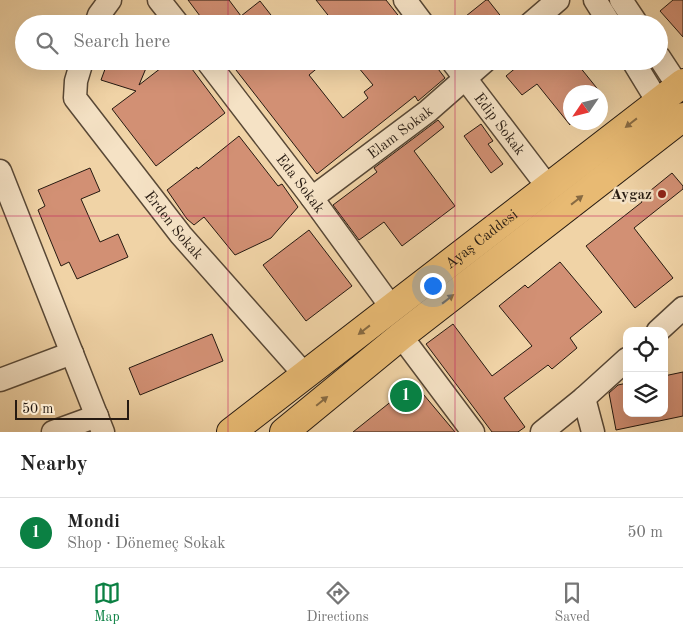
<!DOCTYPE html>
<html lang="en">
<head>
<meta charset="utf-8">
<style>
	body { margin:0; font-family:"Old Standard TT",serif; background:#f6f6f6; color:#222 }
	.controls { position:absolute; right:15px; bottom:15px; display:grid; overflow:hidden; border-radius:10px; box-shadow:0 5px 20px #0002 }
	.controls button { width:45px; height:45px; display:grid; place-items:center; padding:0; border:0; border-bottom:1px solid #e0e0e0; background:#fff; color:#222; font:25px sans-serif }
	.compass { position:absolute; left:563px; top:85px; width:45px; height:45px; border-radius:50%; background:#fff; box-shadow:0 5px 20px #0002; rotate:235deg }
	.scale { position:absolute; left:15px; bottom:12px; width:114px; box-sizing:border-box; padding-left:5px; border:2px solid #261a11; border-top:0; font-size:14px; line-height:18px; white-space:nowrap; color:#261a11; -webkit-text-stroke:4px #f5e2c5; paint-order:stroke }
	.you { position:absolute; left:432px; top:285px; width:18px; height:18px; margin:-12px; border:4px solid #fff; border-radius:50%; background:#1a73e8; box-shadow:0 0 0 8px #1a73e833 }
	.badge { display:grid; place-items:center; width:32px; height:32px; border-radius:50%; background:#0b8043; color:#fff; font-size:16px; font-weight:700 }
	.pin { position:absolute; translate:-50% -50%; border:2px solid #fff; box-shadow:0 1px 5px #0006 }
	.list { margin:0; padding:0; list-style:none }
	h2 { display:flex; justify-content:space-between; align-items:center; height:65px; margin:0; padding:0 20px; font-size:21px }
	h2 small { font-size:16px; font-weight:400; color:#767676 }
	.list li { display:grid; grid-template-columns:32px 1fr auto; gap:15px; align-items:center; box-sizing:border-box; height:70px; padding:0 20px; border-top:1px solid #e0e0e0 }
	.list b { display:block; font-size:19px; white-space:nowrap }
	.list p { margin:0; font-size:16px; white-space:nowrap; color:#767676 }
	.list em { font-size:16px; font-style:normal; color:#767676 }
	.icon { flex:none; width:28px; height:28px; fill:none; stroke:currentColor; stroke-width:2; stroke-linecap:round; stroke-linejoin:round }
	.map { position:relative; flex:none; width:683px; height:432px; overflow:hidden }
	.search { position:absolute; background:#fff; box-shadow:0 5px 20px #0002; left:15px; right:15px; top:15px; height:55px; display:flex; align-items:center; gap:12px; box-sizing:border-box; padding:0 18px; border-radius:28px; color:#767676; font-size:19px }
	.sheet { height:135px; background:#fff }
	nav { display:flex; justify-content:space-around; align-items:center; box-sizing:border-box; height:70px; border-top:1px solid #e0e0e0; background:#fff; font-size:14px; color:#767676 }
	nav a { display:grid; justify-items:center; gap:2px }
	nav .on { color:#0b8043 }
	.map>svg:first-child { display:block }
	.building { fill:#d29074; stroke:#261a11 }
	.lines { fill:none; stroke-linecap:round; stroke-linejoin:round }
	.minor-casing { stroke:#584836; stroke-width:25 }
	.major-casing { stroke:#261a11; stroke-width:30 }
	.minor { stroke:#f5e2c5; stroke-width:22 }
	.major { stroke:#e8ba73; stroke-width:28 }
	.oneway { fill:#876a42 }
	.grid { fill:none; stroke:#c2185b; stroke-width:1; stroke-opacity:0.55 }
	.poi-dot { fill:#8f2418; stroke:#f5e2c5; stroke-width:2 }
	.labels { text-anchor:middle; stroke-width:5; stroke-linejoin:round; paint-order:stroke }
	.street-label { font-size:15px; fill:#261a11; stroke:#f5e2c5 }
	.poi-label { font-size:15px; font-weight:bold; fill:#261a11; stroke:#f5e2c5; text-anchor:end }
</style>
</head>
<body>
<div class="map">
<svg width="683" height="432" viewBox="0 0 683 432">
	<rect width="100%" height="100%" fill="#f0d3a6"/>
	<filter id="stains"><feTurbulence type="fractalNoise" baseFrequency=".004" numOctaves="4"/><feColorMatrix values="0 0 0 0 .2 0 0 0 0 .09 0 0 0 0 .02 0 0 0 .5 -.17"/></filter>
	<radialGradient id="worn" r=".72"><stop offset=".6" stop-color="#630" stop-opacity="0"/><stop offset="1" stop-color="#630" stop-opacity=".3"/></radialGradient>
	<!-- building -->
	<path class="building" d="M188 0H229L241 16 260 1 278 24H206Z
		M316 0H386L405 24H335Z
		M486 0H488L507 24H456Z
		M673 0H683V37L660 11Z
		M108 61H149L139 85 170 61H186L225 113 156 166 112 109 136 91 101 80Z
		M229 61H326L309 75 343 118 368 98 364 92 373 85 353 61H432L445 78 418 101 415 96 317 174Z
		M524 61H575L600 92H570V125L537 84 522 95 506 76Z
		M438 120 444 127 414 151 455 206 402 246 384 222 359 240 333 205 377 172 374 168Z
		M481 124 493 141 488 144 503 164 491 173 464 136Z
		M239 136 278 186 282 184 298 207 271 238 235 255 204 217 194 225 187 219 167 190 188 174 197 167 198 169Z
		M90 168 100 191 81 199 100 242 118 234 128 257 77 279 69 262 61 266 38 210 45 206 38 190Z
		M672 173 683 186V189L634 228 673 278 635 308 586 246 642 202 640 199Z
		M309 230 352 286 306 321 263 265Z
		M560 262 602 312 570 338 577 348 552 369 548 365 504 398 525 427 518 432H492L426 344 453 324 492 376 532 346 499 306 525 285 528 288Z
		M212 334 223 361 140 395 129 368Z
		M683 372V416L616 430 609 393 618 385 627 383V413H664V376Z
		M413 382 455 432H353L388 404Z"/>
	<g class="lines">
		<defs>
			<g id="minor">
				<path d="M159 0 178 24"/>
				<path d="M405 0 423 24"/>
				<path d="M595 0 610 24"/>
				<path d="M621 0 637 24"/>
				<path d="M96 24 99 15 110 0"/>
				<path d="M530 24 558 0"/>
				<path d="M659 57 678 86"/>
				<path id="s1" d="M82 61 76 81 75 98 181 235 305 375"/>
				<path id="s2" d="M207 61 312 198 392 308"/>
				<path id="s3" d="M452 61 548 187"/>
				<path d="M633 61 658 102"/>
				<path d="M0 171 103 432"/>
				<path id="s4" d="M312 198 428 111 485 61"/>
				<path d="M658 331 683 308"/>
				<path d="M401 336 473 432"/>
				<path d="M0 380 72 353"/>
				<path d="M584 398 593 432"/>
				<path d="M53 432 97 416"/>
				<path d="M542 432 584 398 627 359"/>
			</g>
			<g id="major">
				<path id="s5" d="M231 432 683 83"/>
				<path d="M284 432 401 336 683 117"/>
			</g>
		</defs>
		<!-- minor casing -->
		<use href="#minor" class="minor-casing"/>
		<!-- major casing -->
		<use href="#major" class="major-casing"/>
		<!-- minor -->
		<use href="#minor" class="minor"/>
		<!-- major -->
		<use href="#major" class="major"/>
	</g>
	<!-- one-way arrows -->
	<defs><path id="oneway-solid" d="M-6-.8H1V-3.2L6.5 0L1 3.2V.8H-6Z" transform="scale(1.25)"/></defs>
	<g class="oneway">
		<use href="#oneway-solid" transform="translate(631 123) rotate(142)"/>
		<use href="#oneway-solid" transform="translate(577 200) rotate(-38)"/>
		<use href="#oneway-solid" transform="translate(448 299) rotate(-38)"/>
		<use href="#oneway-solid" transform="translate(364 330) rotate(142)"/>
		<use href="#oneway-solid" transform="translate(322 401) rotate(-39)"/>
	</g>
	<!-- grid -->
	<path class="grid" d="M228 0V24M455 0V24M228 61V432M455 61V432M0 216H683"/>
	<!-- markers -->
	<circle class="poi-dot" cx="662" cy="194" r="5"/>
	<g class="labels">
		<!-- street labels -->
		<g class="street-label">
			<text dy="5" stroke="none"><textPath href="#s3" startOffset="79">Edip Sokak</textPath></text>
			<text dy="5" stroke="none"><textPath href="#s4" startOffset="110">Elam Sokak</textPath></text>
			<text dy="5" stroke="none"><textPath href="#s2" startOffset="154">Eda Sokak</textPath></text>
			<text dy="5" stroke="none"><textPath href="#s1" startOffset="199">Erden Sokak</textPath></text>
			<text dy="5" stroke="none"><textPath href="#s5" startOffset="316">Ayaş Caddesi</textPath></text>
		</g>
		<!-- poi labels -->
		<g class="poi-label">
			<text x="652" y="199">Aygaz</text>
		</g>
	</g>
	<rect width="100%" height="100%" filter="url(#stains)"/>
	<rect width="100%" height="100%" fill="url(#worn)"/>
</svg>
<div class="controls">
<button><svg class="icon" aria-label="locate" viewBox="0 0 24 24"><circle cx="12" cy="12" r="6"/><path d="M12 2v4M12 18v4M2 12h4M18 12h4"/></svg></button>
<button><svg class="icon" aria-label="layers" viewBox="0 0 24 24"><path d="M12 4l9 5-9 5-9-5zM3 14l9 5 9-5"/></svg></button>
</div>
<svg class="compass" viewBox="-18 -18 36 36"><path d="M0-13l5 13h-10z" fill="#e53935"/><path d="M0 13l5-13h-10z" fill="#767676"/></svg>
<div class="scale">50 m</div>
<div class="you"></div>
<div class="pin badge" style="left:406px;top:396px">1</div>
<div class="search"><svg class="icon" aria-label="search" viewBox="0 0 24 24"><circle cx="10" cy="10" r="6"/><path d="M15 15l6 6"/></svg>Search here</div>
</div>
<section class="sheet">
<h2>Nearby<small></small></h2>
<ul class="list">
<li><span class="badge">1</span><div><b>Mondi</b><p>Shop · Dönemeç Sokak</p></div><em>50 m</em></li>
</ul>
</section>
<nav>
<a class="on"><svg class="icon" aria-label="map" viewBox="0 0 24 24"><path d="M3 6l6-2 6 2 6-2v14l-6 2-6-2-6 2zM9 4v14M15 6v14"/></svg>Map</a>
<a><svg class="icon" aria-label="directions" viewBox="0 0 24 24"><path d="M12 3l9 9-9 9-9-9zM9 14v-3h6M13 9l2 2-2 2"/></svg>Directions</a>
<a><svg class="icon" aria-label="saved" viewBox="0 0 24 24"><path d="M7 4h10v16l-5-4-5 4z"/></svg>Saved</a>
</nav>
</body>
</html>
